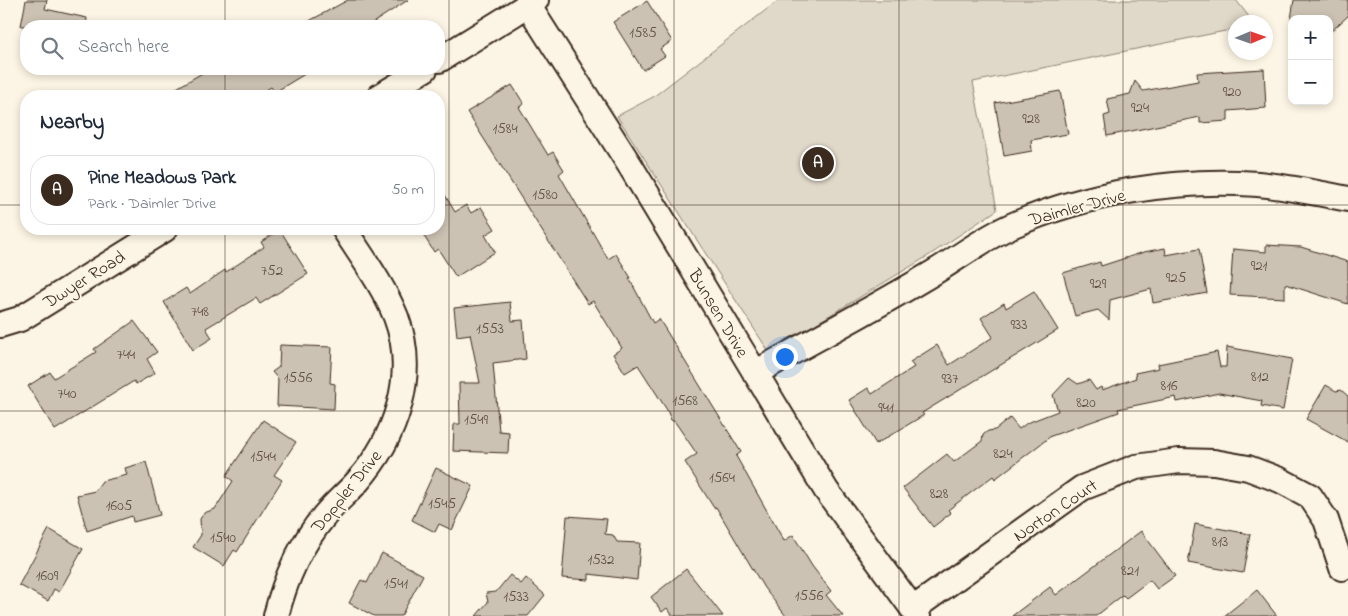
<!DOCTYPE html>
<html lang="en">
<head>
<meta charset="utf-8">
<style>
	body { margin:0; font-family:"Indie Flower",sans-serif; background:#f6f6f7; color:#1f2937 }
	.controls { position:absolute; right:15px; top:15px; display:grid; overflow:hidden; border-radius:10px; box-shadow:0 2px 8px #0003 }
	.controls button { width:45px; height:45px; display:grid; place-items:center; padding:0; border:0; border-bottom:1px solid #e0e1e3; background:#fff; color:#1f2937; font:25px sans-serif }
	.compass { position:absolute; left:1228px; top:15px; width:45px; height:45px; border-radius:50%; background:#fff; box-shadow:0 2px 8px #0003; rotate:88deg }
	.you { position:absolute; left:784px; top:356px; width:18px; height:18px; margin:-12px; border:4px solid #fff; border-radius:50%; background:#1a73e8; box-shadow:0 0 0 8px #1a73e833 }
	.badge { display:grid; place-items:center; width:32px; height:32px; border-radius:50%; background:#3b2a1e; color:#fff; font-size:16px; font-weight:700 }
	.pin { position:absolute; translate:-50% -50%; border:2px solid #fff; box-shadow:0 1px 5px #0006 }
	.list { margin:0; padding:0; list-style:none }
	h2 { display:flex; justify-content:space-between; align-items:center; height:65px; margin:0; padding:0 20px; font-size:21px }
	h2 small { font-size:16px; font-weight:400; color:#747a83 }
	.list li { display:grid; grid-template-columns:32px 1fr auto; gap:15px; align-items:center; box-sizing:border-box; height:70px; margin:0 10px 10px; padding:0 10px; border:1px solid #e0e1e3; border-radius:20px }
	.list b { display:block; font-size:19px; white-space:nowrap }
	.list p { margin:0; font-size:16px; white-space:nowrap; color:#747a83 }
	.list em { font-size:16px; font-style:normal; color:#747a83 }
	.icon { flex:none; width:28px; height:28px; fill:none; stroke:currentColor; stroke-width:2; stroke-linecap:round; stroke-linejoin:round }
	.map { position:relative; flex:none; width:1348px; height:616px; overflow:hidden }
	.search { position:absolute; background:#fff; box-shadow:0 2px 8px #0003; left:20px; top:20px; width:425px; height:55px; display:flex; align-items:center; gap:12px; box-sizing:border-box; padding:0 18px; border-radius:20px; color:#747a83; font-size:19px }
	.panel { position:absolute; background:#fff; box-shadow:0 2px 8px #0003; left:20px; top:90px; width:425px; height:145px; border-radius:20px }
	.map>svg:first-child { display:block }
	.green { fill:#e0d8c8; stroke:#8e8173 }
	.building { fill:#ccc2b3; stroke:#3b2a1e }
	.lines { fill:none; stroke-linecap:round; stroke-linejoin:round }
	.minor-casing { stroke:#3b2a1e; stroke-width:28 }
	.minor { stroke:#fcf5e5; stroke-width:24 }
	.grid { fill:none; stroke:#3b2a1e; stroke-width:1; stroke-opacity:0.55 }
	.labels { text-anchor:middle; stroke-width:4; stroke-linejoin:round; paint-order:stroke }
	.number-label { font-size:15px; fill:#5f5043 }
	.street-label { font-size:18px; fill:#3b2a1e; stroke:#fcf5e5 }
</style>
</head>
<body>
<div class="map">
<svg width="1348" height="616" viewBox="0 0 1348 616">
	<rect width="100%" height="100%" fill="#fcf5e5"/>
	<filter id="ink" filterUnits="userSpaceOnUse"><feTurbulence type="fractalNoise" baseFrequency=".02" numOctaves="2"/><feDisplacementMap in="SourceGraphic" scale="10" xChannelSelector="R" yChannelSelector="G"/><feConvolveMatrix kernelMatrix="1 2 1 2 8 2 1 2 1" color-interpolation-filters="sRGB"/></filter>
	<g filter="url(#ink)">
		<!-- green -->
		<path class="green" d="M779 0H1236L1253 22H1236L1235 29 973 82 997 210 928 256 769 352 617 116 653 97Z"/>
		<!-- building -->
		<path class="building" d="M26 0H47L45 9 87 18 86 26H21Z
			M348 0H408L368 26H300Z
			M1294 0H1348V16L1329 33V19H1291Z
			M647 1 672 41 660 49 665 56 643 70 613 22Z
			M209 69H313L275 92 271 87 256 96H163Z
			M1264 69 1266 108 1228 111V121L1200 123V117L1107 136 1104 116 1110 114 1107 99 1130 94 1135 81 1143 91 1198 81 1197 73Z
			M512 85 524 104 519 107 548 155 553 152 564 170 559 174 608 259 616 254 631 278H629L653 323 659 319 741 452 736 456 784 541 793 535 812 566 831 591 826 595 843 616H786L764 588 716 507 714 508 685 462 697 454 675 422 671 420 667 410 638 365 625 373 613 354 622 348 593 301 588 304 467 112Z
			M1060 91 1068 134 1031 140 1032 151 1004 156 995 103Z
			M439 185 455 212 466 205 471 213 481 207 495 229 485 235 495 252 456 277 438 249 434 252 422 233 428 229H439Z
			M280 230 308 274 260 304 256 298 206 328 212 338 193 350 164 302 186 288 190 294 225 270 226 272 264 247 261 242Z
			M1266 245 1301 247 1348 262V304L1285 284V298L1230 295 1233 249 1266 252Z
			M1165 248 1166 255 1199 249 1207 293 1153 303 1151 289 1110 300 1109 320 1098 310 1075 316 1063 273 1100 262 1101 266 1144 252Z
			M1034 291 1058 330 922 413 924 415 876 444 849 400 868 388 872 394 914 367 910 362 937 345 949 365 993 337 981 318 1004 303 1006 308Z
			M510 302 512 321 523 320 526 359 493 363 499 431 509 432 508 453 453 451 454 424H460L459 383H480L470 334 457 336 454 308Z
			M134 321 157 352 147 359 155 373 136 384 134 381 55 430 28 386 50 372 54 378 96 352 94 349Z
			M280 345 332 347 330 383 335 384 334 409 277 406 278 379 272 372 279 367Z
			M1227 347 1292 359 1283 410 1261 406 1262 401 1219 393 1177 402 1176 397 1118 409 1119 412 1051 436 995 479 993 476 948 510 951 513 933 527 903 488 947 454 954 462 982 441 983 435 988 431 995 430 1010 418 1019 429 1027 423 1058 411 1053 395 1069 378 1078 384 1089 380 1096 390 1101 387 1102 390 1136 378 1135 373 1159 368 1158 364 1217 352 1220 367H1226Z
			M1326 385 1336 391 1341 390 1348 396V442L1306 419Z
			M263 420 296 442 274 475 282 480 237 552 234 550 224 566 193 547 201 535 200 519 204 513 215 509 233 481 226 476Z
			M146 462 160 515 133 522 132 516 87 531 77 495 95 491 102 481 127 475 125 468Z
			M436 468 473 486 452 530 439 524 435 532 412 520Z
			M567 516 607 519 605 534 613 535 617 542 640 543 637 580 589 574V580L562 578Z
			M1195 524 1250 534 1243 573 1188 563Z
			M49 529 83 549 59 592 54 589 48 601 19 585Z
			M1141 531 1175 576 1157 589 1150 580 1126 598 1123 595 1096 616H1012L1050 587 1056 595Z
			M382 553 423 575 401 616H374L349 603 361 580 367 583Z
			M686 569 723 616H673L667 608 662 612 651 597Z
			M510 575 521 584 526 578 545 595 528 616H476L488 602 486 593 496 592Z
			M1257 590 1277 616H1224Z"/>
		<g class="lines">
			<defs>
				<path id="minor" d="M528 5 631 167 826 490 918 616
					M439 60 536 0
					M380 96 425 69
					M0 325 20 319 165 229
					M755 373C815 339 877 307 936 271 961 256 984 238 1011 226 1086 193 1176 178 1258 184 1289 187 1318 193 1348 199
					M913 609 1082 488 1136 467 1179 461 1214 462 1248 468 1280 480 1310 496 1326 520 1342 568
					M276 616C285 579 301 544 325 515 335 503 347 493 357 482 396 438 418 375 396 317 383 285 362 257 344 229"/>
			</defs>
			<!-- minor casing -->
			<use href="#minor" class="minor-casing"/>
			<!-- minor -->
			<use href="#minor" class="minor"/>
		</g>
	</g>
	<!-- grid -->
	<path class="grid" d="M225 0V26M449 0V616M674 0V616M899 0V616M1123 0V616M225 69V96M0 205H26M439 205H1348M225 229V616M0 411H1348"/>
	<g class="labels">
		<!-- number labels -->
		<g class="number-label">
			<text x="643" y="37">1585</text>
			<text x="1232" y="96">920</text>
			<text x="1140" y="112">924</text>
			<text x="1031" y="123">928</text>
			<text x="505" y="133">1584</text>
			<text x="545" y="199">1580</text>
			<text x="1259" y="270">921</text>
			<text x="272" y="275">752</text>
			<text x="1176" y="282">925</text>
			<text x="1098" y="288">929</text>
			<text x="200" y="316">748</text>
			<text x="1019" y="329">933</text>
			<text x="490" y="333">1553</text>
			<text x="126" y="359">744</text>
			<text x="1260" y="381">812</text>
			<text x="298" y="382">1556</text>
			<text x="950" y="383">937</text>
			<text x="1169" y="390">816</text>
			<text x="67" y="398">740</text>
			<text x="685" y="405">1568</text>
			<text x="1086" y="407">820</text>
			<text x="886" y="412">941</text>
			<text x="476" y="424">1549</text>
			<text x="1003" y="458">824</text>
			<text x="263" y="461">1544</text>
			<text x="722" y="482">1564</text>
			<text x="939" y="498">828</text>
			<text x="442" y="508">1545</text>
			<text x="119" y="510">1605</text>
			<text x="223" y="542">1540</text>
			<text x="1220" y="546">813</text>
			<text x="601" y="564">1532</text>
			<text x="1130" y="575">821</text>
			<text x="47" y="580">1609</text>
			<text x="396" y="588">1541</text>
			<text x="809" y="600">1556</text>
			<text x="516" y="601">1533</text>
		</g>
		<!-- street labels -->
		<g class="street-label">
			<text transform="translate(1077 207) rotate(-15)" y="6">Daimler Drive</text>
			<text transform="translate(84 279) rotate(-32)" y="6">Dwyer Road</text>
			<text transform="translate(719 313) rotate(59)" y="6">Bunsen Drive</text>
			<text transform="translate(346 491) rotate(-51)" y="6">Doppler Drive</text>
			<text transform="translate(1055 510) rotate(-34)" y="6">Norton Court</text>
		</g>
	</g>
</svg>
<div class="controls">
<button>+</button>
<button>−</button>
</div>
<svg class="compass" viewBox="-18 -18 36 36"><path d="M0-13l5 13h-10z" fill="#e53935"/><path d="M0 13l5-13h-10z" fill="#747a83"/></svg>
<div class="you"></div>
<div class="pin badge" style="left:818px;top:163px">A</div>
<div class="search"><svg class="icon" aria-label="search" viewBox="0 0 24 24"><circle cx="10" cy="10" r="6"/><path d="M15 15l6 6"/></svg>Search here</div>
<section class="panel">
<h2>Nearby<small></small></h2>
<ul class="list">
<li><span class="badge">A</span><div><b>Pine Meadows Park</b><p>Park · Daimler Drive</p></div><em>50 m</em></li>
</ul>
</section>
</div>
</body>
</html>
